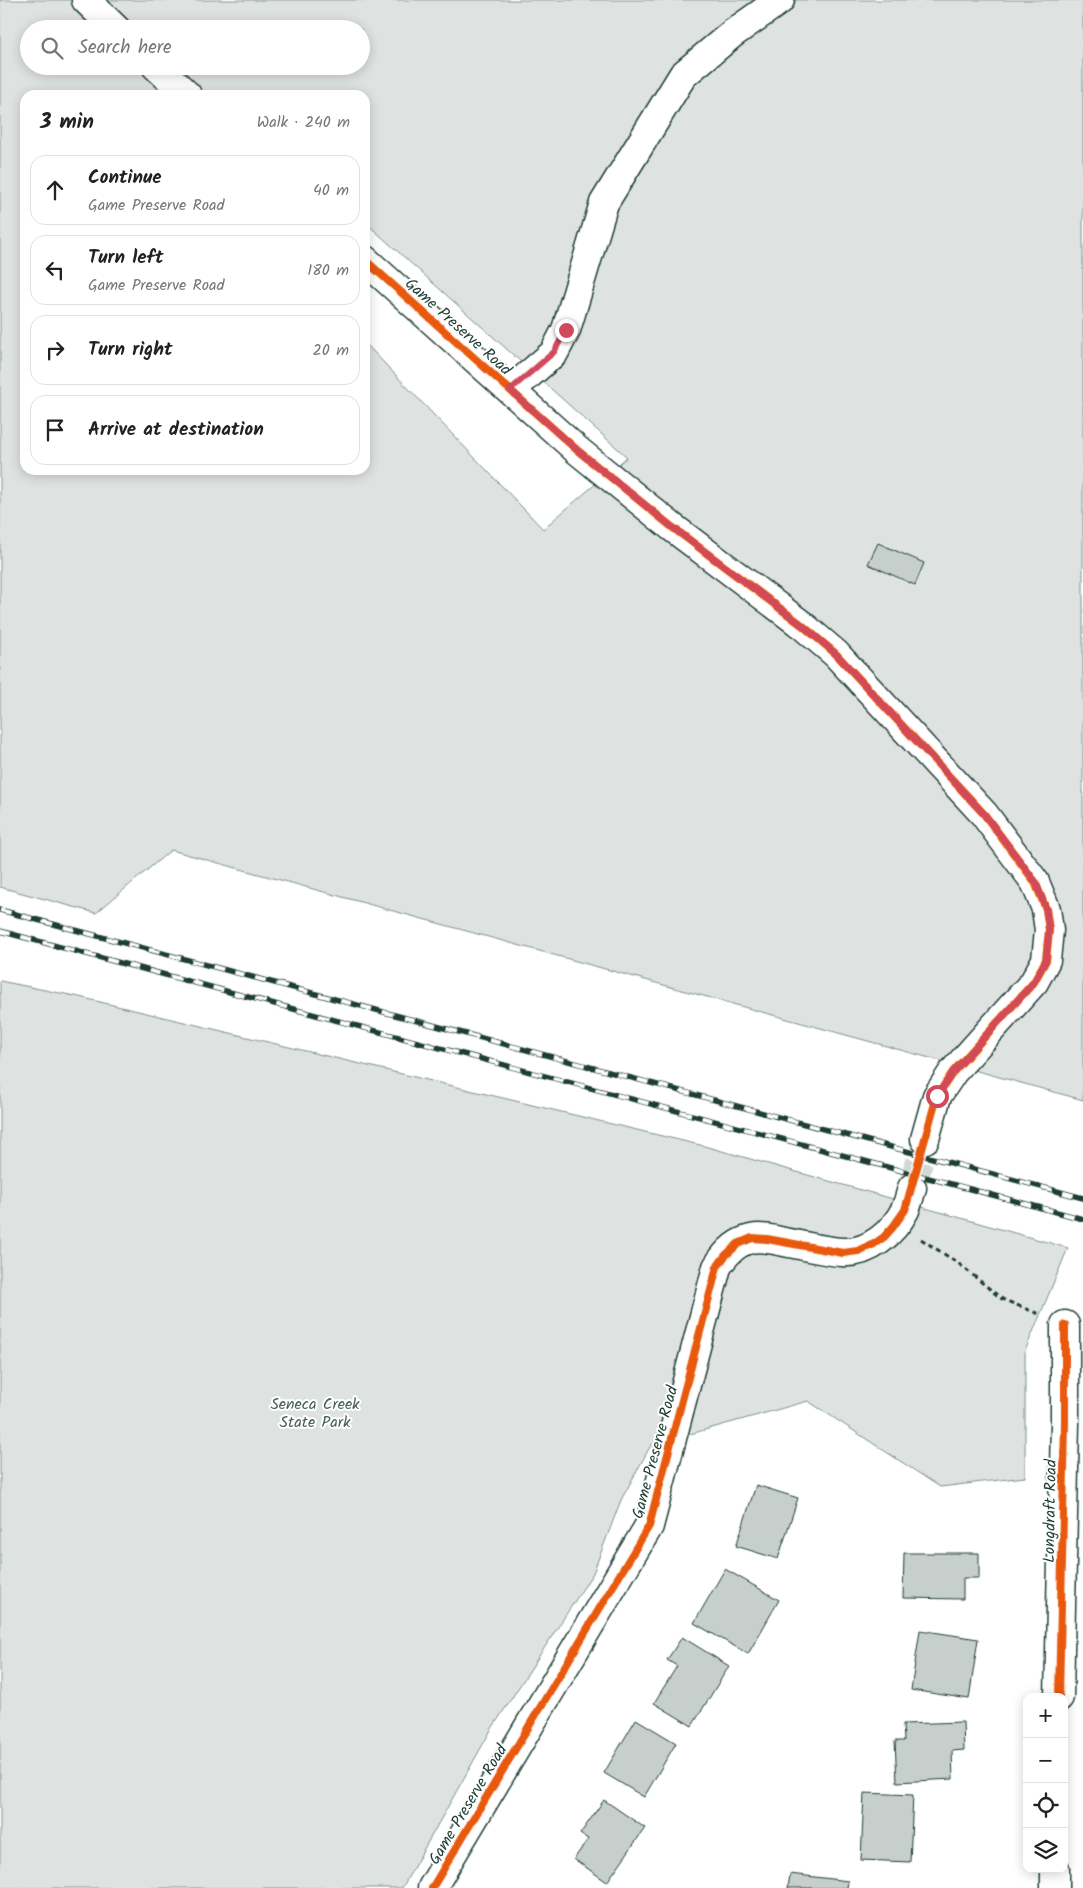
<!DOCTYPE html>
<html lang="en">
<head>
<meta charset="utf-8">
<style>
	body { margin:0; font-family:Kalam,sans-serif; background:#f2f2f2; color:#222 }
	.controls { position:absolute; right:15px; bottom:15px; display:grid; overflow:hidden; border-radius:10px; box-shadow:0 2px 12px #0003 }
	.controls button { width:45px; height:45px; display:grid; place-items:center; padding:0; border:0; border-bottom:1px solid #e0e0e0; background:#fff; color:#222; font:25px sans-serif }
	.stop { position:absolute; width:15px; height:15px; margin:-11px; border:4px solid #d1495b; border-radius:50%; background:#fff }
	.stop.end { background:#d1495b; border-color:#fff; box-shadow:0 1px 5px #0008 }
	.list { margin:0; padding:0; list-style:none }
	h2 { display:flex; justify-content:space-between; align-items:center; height:65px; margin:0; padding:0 20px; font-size:21px }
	h2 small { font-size:16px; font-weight:400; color:#767676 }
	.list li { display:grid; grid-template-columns:32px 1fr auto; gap:15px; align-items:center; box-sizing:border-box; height:70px; margin:0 10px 10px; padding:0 10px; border:1px solid #e0e0e0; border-radius:15px }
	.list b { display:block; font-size:19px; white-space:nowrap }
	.list p { margin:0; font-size:16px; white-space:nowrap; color:#767676 }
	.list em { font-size:16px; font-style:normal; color:#767676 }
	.icon { flex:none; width:28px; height:28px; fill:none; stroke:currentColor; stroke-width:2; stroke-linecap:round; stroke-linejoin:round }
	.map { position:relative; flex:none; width:1083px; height:1888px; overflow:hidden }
	.search { position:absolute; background:#fff; box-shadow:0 2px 12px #0003; left:20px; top:20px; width:350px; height:55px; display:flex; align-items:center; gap:12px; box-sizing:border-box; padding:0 18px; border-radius:28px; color:#767676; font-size:19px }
	.panel { position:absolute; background:#fff; box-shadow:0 2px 12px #0003; left:20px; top:90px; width:350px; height:385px; border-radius:15px }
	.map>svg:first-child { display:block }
	.green { fill:#dee3e2; stroke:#7e908b; fill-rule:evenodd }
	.building { fill:#c7cfcc; stroke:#1f3d34 }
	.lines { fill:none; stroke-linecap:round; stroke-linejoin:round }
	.minor-tunnel { stroke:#d2d8d6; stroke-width:28; stroke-dasharray:28 14; stroke-linecap:butt }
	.minor-casing { stroke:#1f3d34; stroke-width:31 }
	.path { stroke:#1f3d34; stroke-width:3; stroke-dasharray:5 4; stroke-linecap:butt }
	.minor { stroke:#fff; stroke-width:28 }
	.rail-casing { stroke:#1f3d34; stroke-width:5.5 }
	.rail { stroke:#fff; stroke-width:4; stroke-dasharray:11; stroke-linecap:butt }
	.cycleway-casing { stroke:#fff; stroke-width:11 }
	.cycleway { stroke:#e8590c; stroke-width:8 }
	.route { stroke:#d1495b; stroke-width:6 }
	.labels { text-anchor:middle; stroke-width:4; stroke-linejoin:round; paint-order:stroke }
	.street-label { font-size:16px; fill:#1f3d34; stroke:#fff }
	.park-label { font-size:16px; fill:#455e57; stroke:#fff }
</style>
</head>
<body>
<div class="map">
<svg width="1083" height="1888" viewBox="0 0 1083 1888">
	<rect width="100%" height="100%" fill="#fff"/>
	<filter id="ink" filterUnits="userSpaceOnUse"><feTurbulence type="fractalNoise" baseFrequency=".02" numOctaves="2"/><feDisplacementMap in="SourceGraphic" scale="10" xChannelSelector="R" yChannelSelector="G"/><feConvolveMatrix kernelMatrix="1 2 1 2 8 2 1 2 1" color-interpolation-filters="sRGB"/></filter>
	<g filter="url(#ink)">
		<!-- green -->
		<path class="green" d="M0 0H1083V1100L171 850 96 913 0 887ZM29 29H361V66H29ZM25 95H365V222L627 457 543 529 365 343V470H25Z
			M0 981 75 996 704 1146 1068 1248 1025 1351V1477L940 1487 808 1401 651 1445 621 1500 593 1573 491 1730 402 1888H0Z"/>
		<!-- building -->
		<path class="building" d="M878 543 924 563 915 585 868 564Z
			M756 1485 798 1498 778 1559 736 1546Z
			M904 1553H979V1578H963V1599L903 1598Z
			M725 1569 779 1600 748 1654 694 1623Z
			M920 1630 978 1639 969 1699 911 1690Z
			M682 1637 729 1666 692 1726 654 1703 677 1666 667 1660Z
			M636 1719 676 1743 644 1797 604 1773Z
			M963 1722 964 1750 952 1751 953 1779 897 1782 895 1741H904L903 1724Z
			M864 1793 913 1795 910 1862 861 1860Z
			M604 1800 645 1828 607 1882 574 1859 588 1839 580 1834Z
			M790 1874 848 1881 847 1888H788Z"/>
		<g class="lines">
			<!-- minor-tunnel -->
			<path class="minor-tunnel" d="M912 1188 925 1139"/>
			<defs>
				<path id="minor" d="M86 0 116 29
					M156 66 187 95
					M365 260 577 450 672 527 802 625 836 654 984 814 1035 882 1046 909 1049 930 1046 960 1034 982 953 1072 937 1096 925 1139
					M511 390 554 353 566 330 604 203 683 75 732 34 780 0
					M1059 1697 1065 1423V1325
					M432 1888 649 1526 717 1267C725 1254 736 1242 751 1239 763 1236 778 1241 789 1243 806 1246 824 1251 842 1252 869 1254 893 1233 905 1210 908 1203 910 1195 912 1188
					M1055 1888V1869"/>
			</defs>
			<!-- minor casing -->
			<use href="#minor" class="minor-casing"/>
			<!-- path -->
			<path class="path" d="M921 1239 958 1263 1002 1299 1039 1314"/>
			<!-- minor -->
			<use href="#minor" class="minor"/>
			<defs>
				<path id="rail" d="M0 910 1083 1198
					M0 931 1083 1219"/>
			</defs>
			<!-- rail casing -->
			<use href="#rail" class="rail-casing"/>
			<!-- rail -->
			<use href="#rail" class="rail"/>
			<defs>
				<path id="cycleway" d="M365 260 577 450 672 527 802 625 836 654 984 814 1035 882 1046 909 1049 930 1046 960 1034 982 953 1072 937 1096 905 1210 893 1227 884 1237 874 1244 858 1251 843 1253 767 1239 752 1238 738 1244 725 1256 717 1267 649 1526 432 1888
					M1059 1697 1065 1423V1325"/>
			</defs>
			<!-- cycleway casing -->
			<use href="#cycleway" class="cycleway-casing"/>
			<!-- cycleway -->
			<use href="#cycleway" class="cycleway"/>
		</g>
	</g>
	<g class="lines" filter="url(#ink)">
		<!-- route -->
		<path class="route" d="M566 330 554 352 510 390 577 450 672 527 802 625 836 654 984 814 1036 882 1046 909 1049 930 1046 960 1034 982 953 1072 937 1096"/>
	</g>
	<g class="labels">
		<!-- street labels -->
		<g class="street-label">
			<text transform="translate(459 326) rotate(42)" y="6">Game Preserve Road</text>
			<text transform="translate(654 1452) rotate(-75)" y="6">Game Preserve Road</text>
			<text transform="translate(1049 1511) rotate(-89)" y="6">Longdraft Road</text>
			<text transform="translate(467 1804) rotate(-59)" y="6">Game Preserve Road</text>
		</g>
		<!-- park labels -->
		<g class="park-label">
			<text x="315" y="1409">Seneca Creek<tspan x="315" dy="18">State Park</tspan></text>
		</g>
	</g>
</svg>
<div class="controls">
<button>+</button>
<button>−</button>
<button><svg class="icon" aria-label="locate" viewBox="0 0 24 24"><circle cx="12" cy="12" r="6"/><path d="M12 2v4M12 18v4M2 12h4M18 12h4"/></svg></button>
<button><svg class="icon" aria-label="layers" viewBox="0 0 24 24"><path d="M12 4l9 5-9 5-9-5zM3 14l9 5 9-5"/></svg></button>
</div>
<div class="stop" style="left:937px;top:1096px"></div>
<div class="stop end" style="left:566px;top:330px"></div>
<div class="search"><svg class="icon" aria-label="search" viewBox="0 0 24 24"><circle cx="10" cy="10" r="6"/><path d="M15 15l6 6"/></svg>Search here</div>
<section class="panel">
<h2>3 min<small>Walk · 240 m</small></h2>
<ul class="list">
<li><svg class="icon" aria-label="ahead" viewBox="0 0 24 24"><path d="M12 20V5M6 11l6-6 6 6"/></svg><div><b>Continue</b><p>Game Preserve Road</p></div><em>40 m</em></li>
<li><svg class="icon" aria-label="left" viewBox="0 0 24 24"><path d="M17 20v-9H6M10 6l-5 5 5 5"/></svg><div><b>Turn left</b><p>Game Preserve Road</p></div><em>180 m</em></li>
<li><svg class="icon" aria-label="right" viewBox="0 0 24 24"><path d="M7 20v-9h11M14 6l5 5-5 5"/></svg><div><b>Turn right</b></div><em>20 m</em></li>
<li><svg class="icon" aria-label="arrive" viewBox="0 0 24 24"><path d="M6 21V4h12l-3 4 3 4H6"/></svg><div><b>Arrive at destination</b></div></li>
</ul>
</section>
</div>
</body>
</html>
